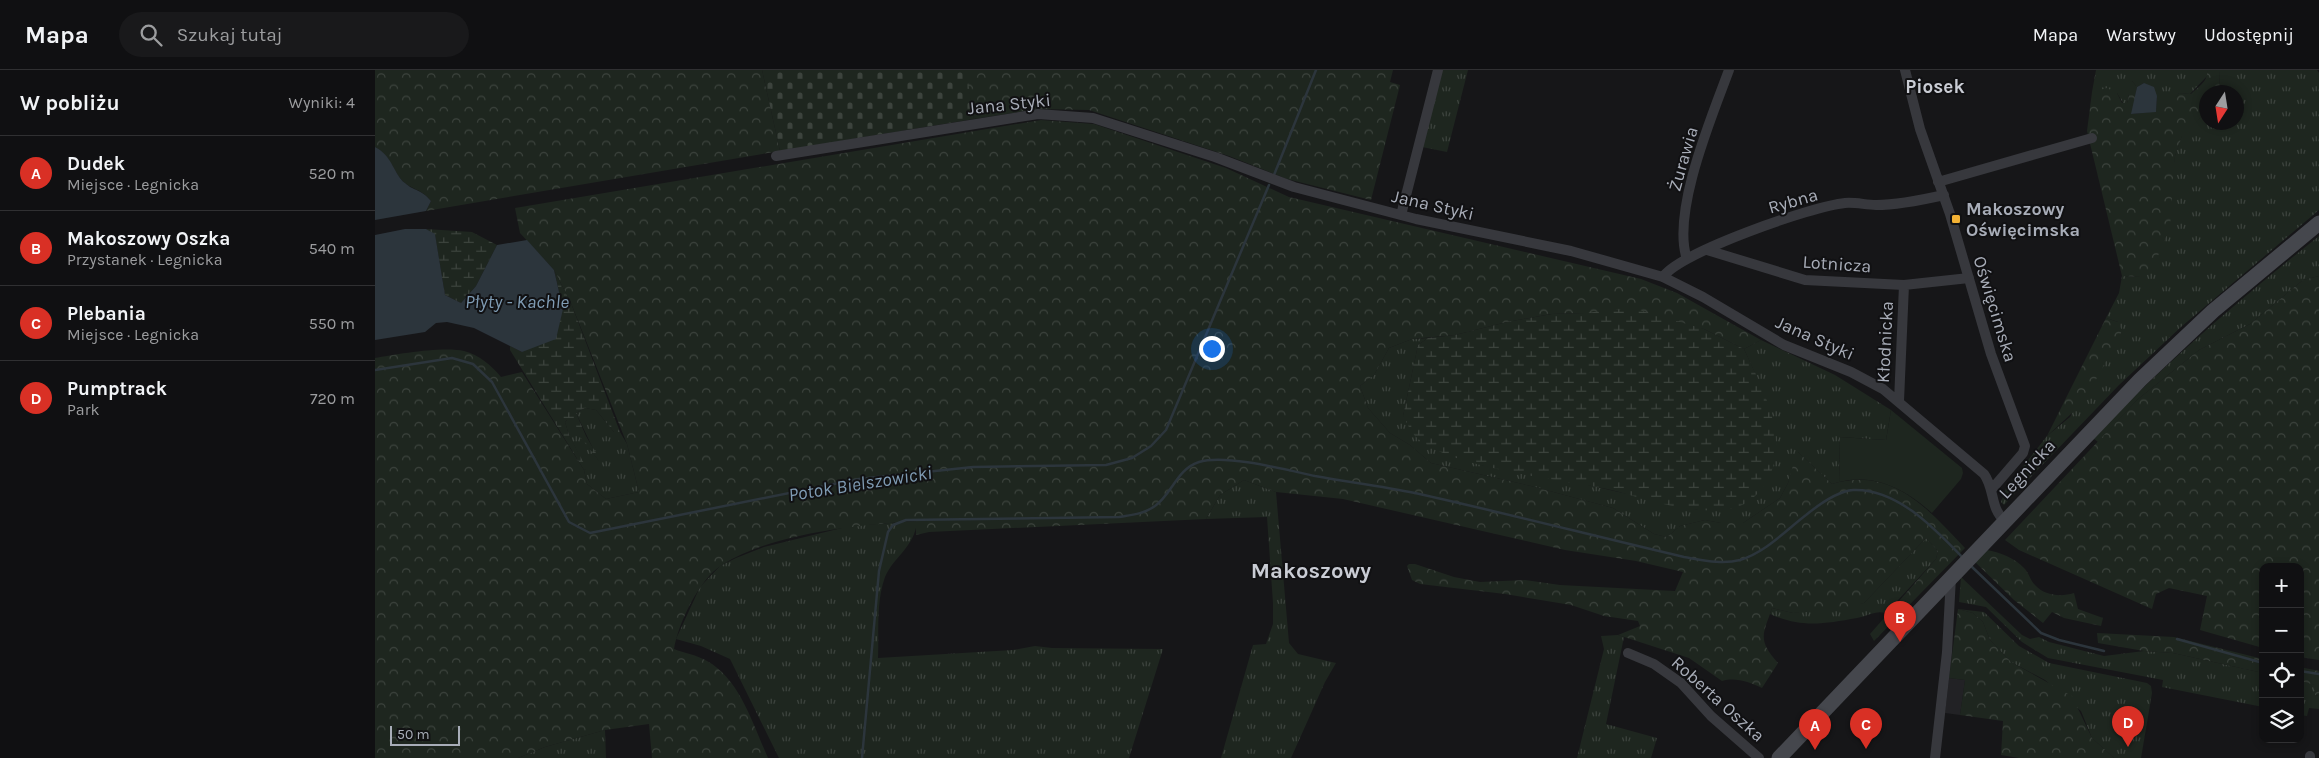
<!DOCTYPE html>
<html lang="pl">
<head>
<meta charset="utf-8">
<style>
	body { margin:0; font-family:Karla,sans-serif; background:#19191b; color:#f1f3f6 }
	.controls { position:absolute; right:15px; bottom:15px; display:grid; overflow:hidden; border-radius:10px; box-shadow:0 2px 8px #0003 }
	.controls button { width:45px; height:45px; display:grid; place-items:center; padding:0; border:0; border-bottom:1px solid #303032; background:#101012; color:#f1f3f6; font:25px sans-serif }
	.compass { position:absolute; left:1824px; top:15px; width:45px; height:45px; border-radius:50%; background:#101012; box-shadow:0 2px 8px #0003; rotate:192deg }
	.scale { position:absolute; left:15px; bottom:12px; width:70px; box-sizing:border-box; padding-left:5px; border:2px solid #a8adb8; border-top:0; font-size:14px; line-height:18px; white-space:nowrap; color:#a8adb8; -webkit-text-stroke:4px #111113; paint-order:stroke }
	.you { position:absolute; left:836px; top:278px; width:18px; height:18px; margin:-12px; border:4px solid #fff; border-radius:50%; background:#1a73e8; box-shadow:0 0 0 8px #1a73e833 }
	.badge { display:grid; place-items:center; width:32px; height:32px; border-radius:50%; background:#d93025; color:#fff; font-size:16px; font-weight:700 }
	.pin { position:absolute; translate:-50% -41px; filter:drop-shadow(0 1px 2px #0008) }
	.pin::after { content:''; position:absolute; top:26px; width:18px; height:15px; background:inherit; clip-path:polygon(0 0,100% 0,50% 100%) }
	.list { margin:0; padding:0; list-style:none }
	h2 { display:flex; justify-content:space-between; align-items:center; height:65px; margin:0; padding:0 20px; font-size:21px }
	h2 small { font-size:16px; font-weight:400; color:#9c9d9f }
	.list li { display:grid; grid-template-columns:32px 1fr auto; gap:15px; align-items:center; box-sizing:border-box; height:75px; padding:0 20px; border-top:1px solid #303032 }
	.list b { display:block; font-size:19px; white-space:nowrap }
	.list p { margin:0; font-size:16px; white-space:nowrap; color:#9c9d9f }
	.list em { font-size:16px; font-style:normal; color:#9c9d9f }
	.icon { flex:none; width:28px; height:28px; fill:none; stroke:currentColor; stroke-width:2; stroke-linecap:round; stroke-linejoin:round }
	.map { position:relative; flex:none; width:1944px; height:688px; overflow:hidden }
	header { display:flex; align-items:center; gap:30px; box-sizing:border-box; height:70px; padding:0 25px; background:#101012; border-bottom:1px solid #303032 }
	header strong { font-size:24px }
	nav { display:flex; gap:28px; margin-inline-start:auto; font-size:18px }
	.search { width:350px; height:45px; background:#19191b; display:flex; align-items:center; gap:12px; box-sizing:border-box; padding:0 18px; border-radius:28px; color:#9c9d9f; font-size:19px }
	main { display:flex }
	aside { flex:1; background:#101012 }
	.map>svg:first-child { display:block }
	.built { fill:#222225 }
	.grass { fill:url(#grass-tufts) }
	.forest { fill:url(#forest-crowns) }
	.wetland { fill:url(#wetland-marsh) }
	.cemetery { fill:url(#cemetery-stones) }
	.green { fill:#1e261f }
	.water { fill:#2c353c }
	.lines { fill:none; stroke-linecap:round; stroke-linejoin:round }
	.stream { stroke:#2c353c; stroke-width:2.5 }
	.minor { stroke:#37383d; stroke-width:10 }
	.secondary { stroke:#45474d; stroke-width:15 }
	.poi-dot { fill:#f2b134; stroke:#111113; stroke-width:2 }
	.labels { text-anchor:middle; stroke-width:4; stroke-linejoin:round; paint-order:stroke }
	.street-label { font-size:18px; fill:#a8adb8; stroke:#111113 }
	.poi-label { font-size:18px; font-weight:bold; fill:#a8adb8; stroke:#111113; text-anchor:start }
	.neighbourhood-label { font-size:19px; font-weight:bold; fill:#c9ccd4; stroke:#111113 }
	.water-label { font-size:19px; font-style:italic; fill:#7f9bb3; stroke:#111113 }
	.district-label { font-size:22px; font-weight:bold; fill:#c9ccd4; stroke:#111113 }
</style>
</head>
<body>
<header>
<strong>Mapa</strong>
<div class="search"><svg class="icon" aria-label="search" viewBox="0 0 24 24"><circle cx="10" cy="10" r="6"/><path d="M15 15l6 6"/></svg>Szukaj tutaj</div>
<nav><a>Mapa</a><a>Warstwy</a><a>Udostępnij</a></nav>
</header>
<main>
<aside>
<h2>W pobliżu<small>Wyniki: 4</small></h2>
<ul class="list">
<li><span class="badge">A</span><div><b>Dudek</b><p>Miejsce · Legnicka</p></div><em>520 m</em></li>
<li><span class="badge">B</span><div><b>Makoszowy Oszka</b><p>Przystanek · Legnicka</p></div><em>540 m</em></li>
<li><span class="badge">C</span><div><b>Plebania</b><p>Miejsce · Legnicka</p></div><em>550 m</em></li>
<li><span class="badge">D</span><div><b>Pumptrack</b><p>Park</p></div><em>720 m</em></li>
</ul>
</aside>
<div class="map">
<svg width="1944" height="688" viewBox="0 0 1944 688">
	<defs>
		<pattern id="grass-tufts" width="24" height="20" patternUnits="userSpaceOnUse" patternTransform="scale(1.25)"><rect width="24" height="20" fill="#1e261f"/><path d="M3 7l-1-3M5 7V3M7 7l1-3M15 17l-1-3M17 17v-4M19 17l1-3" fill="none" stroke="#3c433d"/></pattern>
		<pattern id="forest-crowns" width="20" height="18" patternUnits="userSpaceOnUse" patternTransform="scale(1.25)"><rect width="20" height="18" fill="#1e261f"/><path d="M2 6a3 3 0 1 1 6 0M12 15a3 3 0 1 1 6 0" fill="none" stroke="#3c433d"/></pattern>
		<pattern id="wetland-marsh" width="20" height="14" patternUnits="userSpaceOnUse" patternTransform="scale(1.25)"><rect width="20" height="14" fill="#1e261f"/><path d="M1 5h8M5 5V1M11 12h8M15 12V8" fill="none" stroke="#3c433d"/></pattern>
		<pattern id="cemetery-stones" width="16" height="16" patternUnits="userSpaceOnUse" patternTransform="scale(1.25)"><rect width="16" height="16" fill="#1e261f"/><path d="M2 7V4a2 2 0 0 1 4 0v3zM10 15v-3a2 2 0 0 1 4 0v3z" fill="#3c433d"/></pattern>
	</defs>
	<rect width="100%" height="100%" fill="#161618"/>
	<!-- built -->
	<path class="built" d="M1574 608 1590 610 1585 645 1570 643Z"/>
	<!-- grass -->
	<path class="grass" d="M1066 0H1093L1072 82 1047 77Z
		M1721 0H1832L1833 5 1815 24 1804 23 1796 35 1781 42 1782 26 1769 13 1762 17 1757 11 1752 33H1748L1742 23 1717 22Z
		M1844 0H1942L1944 3V140L1806 257 1744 315 1629 435 1626 432 1631 418 1672 366 1695 347 1743 252 1731 248 1744 223 1747 206 1766 207 1796 116 1800 86 1807 65 1831 42 1832 52H1862V22H1845Z
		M1944 166V206L1928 210 1875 254 1824 280 1762 330 1723 372 1718 368C1789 294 1865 229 1944 166Z
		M1053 268 1043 275 1028 346 1106 395 1191 410 1323 440 1380 303 1369 279 1386 270 1460 305 1516 340 1511 370 1465 367 1464 412 1457 414 1423 382 1413 413 1405 428 1368 453H1346L1330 450 1305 456 1292 467 1279 464 1238 438 1156 416 1056 393 1035 375 1015 363 993 338 985 316 999 305 1014 278 1037 269Z
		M210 338 221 340 239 362H245L252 374 264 422 231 429 212 414 209 400 211 399 194 365 190 352 193 349 224 391 201 343Z
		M869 410 901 422 914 573 923 584 961 593 950 612 916 688H846L878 575 891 574 898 554V533L892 447 831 449 845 425Z
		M542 451C540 477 519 486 510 507 501 531 504 563 503 588L638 580 660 576 677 578 788 579 754 688H404L355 589 326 576 301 569 325 517 345 496 361 488 389 477 475 456Z
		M1551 468 1563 481 1561 489 1511 543C1500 540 1493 546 1482 548 1448 554 1426 558 1395 544L1397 538 1418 543 1489 533Z
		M1586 507 1647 565 1655 569 1664 567 1674 572 1729 586 1769 581 1798 583 1888 603V637L1787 617 1788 610 1673 588 1647 572 1611 537 1584 532Z
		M1583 539 1609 542 1644 576 1674 593 1772 613 1776 616 1777 623 1766 688H1739L1717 668 1706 641 1670 610 1636 592 1615 570 1608 552 1598 543Z
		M1243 565 1249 567 1231 654 1282 668 1276 688H1202L1229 579 1226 566Z
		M1925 611 1941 615 1940 625 1944 626V639L1934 638 1932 646 1925 645Z
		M230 660 231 688H143L170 677Z"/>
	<!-- forest -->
	<path class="forest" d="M0 0H387L405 81 51 141 56 131C45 118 40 121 30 113 19 105 18 87 0 77Z
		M590 0H1018L1015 12 1025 15 996 130 912 109 854 86 714 40 663 39 599 49Z
		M1832 0H1844L1845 22H1832L1831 42 1807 66 1800 86 1795 157 1780 193 1766 207 1747 206 1712 61 1717 22 1732 18 1742 23 1747 33H1752L1754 25 1752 15 1757 11 1762 17 1757 44C1778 42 1791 42 1804 23L1816 24C1823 17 1834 11 1832 0Z
		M666 50 719 54 851 98 914 127 1266 209 1302 223 1386 270 1369 279 1329 259 1210 243 1176 244 1132 252 1080 265 1037 269 1014 278 999 305 985 316 993 338 1015 363 1035 375 1056 393 1156 416 1238 438 1279 464 1292 467 1305 456 1330 450 1346 453H1368L1405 428 1413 413 1422 381 1457 414C1517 396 1552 438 1590 478L1499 571 1495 564 1561 489 1563 481 1551 468 1489 533 1461 540 1418 543 1397 538C1388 565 1382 569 1403 593L1387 618C1374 612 1361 607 1347 611L1314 588 1243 565 1265 556 1263 551 1229 546 1196 535 1130 524 1045 514 1037 510 1032 496 1034 494H1040L1079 507 1105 512 1150 510 1185 515 1300 521 1308 502 1261 491 1190 480 968 429 901 422 869 410 845 425 831 449 554 462 541 465V451C483 455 397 463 347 495 324 509 303 554 299 579 309 583 322 585 332 591 365 609 378 655 393 688H277L274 654 230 660 170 677 143 688H0V288C21 284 69 276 89 281 104 285 116 295 126 307L147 302 209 400 212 414 231 429 264 422 252 374 196 233 179 200 145 163 140 138Z
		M1944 206V590L1925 587V497H1888V578L1825 560 1832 526 1794 518 1781 524 1777 539 1644 480 1630 470 1762 330 1824 280 1875 254 1928 210Z
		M1731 248 1743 252 1747 261 1709 332 1672 366Z
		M1612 480C1624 482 1640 488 1649 498 1654 503 1655 510 1660 515 1670 526 1686 527 1699 523L1703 539 1728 548 1726 556 1689 548 1677 542 1668 553 1639 530 1599 491Z
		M1583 539 1598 543 1608 552 1615 570 1636 592 1697 626 1717 668 1739 688H1644L1626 685 1628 651 1585 645 1590 610 1574 608Z
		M1722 563 1799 567 1888 589V603L1798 583 1769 581 1723 573Z
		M1925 597 1944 601V626L1940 625V615L1925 611Z"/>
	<!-- wetland -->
	<path class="wetland" d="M51 159 97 162 122 175 101 216 86 233 70 225 60 165Z
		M179 200 196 233 245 362H239L221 340 210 338 201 343 211 366 225 390 224 391 192 350 190 352 194 365 212 399 209 400 135 280V276L147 282 188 239Z
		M1257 238 1329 259 1369 279C1388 320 1419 375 1388 417 1371 440 1352 441 1324 440 1293 438 1262 426 1232 419 1185 409 1072 398 1040 366 1035 361 1032 352 1028 346L1043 275 1053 268 1080 265 1132 252 1177 244 1210 243Z"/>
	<!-- cemetery -->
	<path class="cemetery" d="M387 0H591L599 49 405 81Z"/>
	<!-- green -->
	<path class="green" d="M1516 340 1587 398 1588 403 1586 409 1557 443C1530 419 1500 403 1464 412L1465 367 1511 370Z"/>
	<!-- water -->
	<path class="water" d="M1769 13 1779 17 1782 26 1781 42 1756 44 1762 17Z
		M0 77C18 86 19 105 30 113 40 122 45 118 56 131L51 141 0 150Z
		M30 159H51L60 164 70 225 86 233 101 216 122 175 152 170 179 200 188 239 181 269 147 282 99 258 72 252 61 253 50 262 0 270V165Z"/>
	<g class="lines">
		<!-- stream -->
		<path class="stream" d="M899 105 941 0
			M0 300 77 288 98 294 117 312 194 452 215 463 484 409 598 397 731 395 757 388 776 376 791 360 894 115
			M1596 496 1666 563 1684 570 1729 581
			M1802 569 1888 593
			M1925 601 1944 604
			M487 688 504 501 513 462 518 455 531 450 744 447C756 445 769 444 780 436 797 424 802 399 824 392 851 384 912 400 940 406 973 412 1007 416 1040 423 1130 443 1219 466 1309 487 1327 490 1347 495 1365 490 1391 482 1410 461 1431 445 1442 436 1463 421 1478 420 1522 418 1560 459 1588 488"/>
		<!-- minor -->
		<path class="minor" d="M1530 0 1545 59 1575 144 1616 284 1650 376 1648 383 1617 419
			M401 86 663 44 718 48 840 87 919 117 1041 149 1196 181 1288 207 1328 227 1409 275 1476 302 1508 319 1609 404C1620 419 1615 439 1630 451
			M1563 112 1717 68
			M1026 145 1063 0
			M1332 180 1430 210 1529 215 1594 208
			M1312 189C1296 143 1337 46 1354 0
			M1288 207C1305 182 1438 136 1470 133 1480 132 1491 135 1501 135 1523 135 1547 130 1569 125
			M1524 331 1529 215
			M1253 583 1279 594 1306 613 1336 646 1384 688
			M1560 688 1572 582 1576 507
			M1935 688V686"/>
		<!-- secondary -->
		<path class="secondary" d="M1404 688 1765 310 1838 241 1944 153"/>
	</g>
	<!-- markers -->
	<rect class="poi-dot" x="1576" y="144" width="10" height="10" rx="2.5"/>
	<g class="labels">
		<!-- street labels -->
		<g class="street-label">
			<text transform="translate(634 34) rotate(-6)" y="6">Jana Styki</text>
			<text transform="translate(1308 89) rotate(-74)" y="6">Żurawia</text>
			<text transform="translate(1418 131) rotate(-16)" y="6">Rybna</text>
			<text transform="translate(1058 135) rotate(13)" y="6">Jana Styki</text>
			<text transform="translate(1462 194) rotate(4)" y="6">Lotnicza</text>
			<text transform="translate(1620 239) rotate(73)" y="6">Oświęcimska</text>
			<text transform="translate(1440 268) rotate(24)" y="6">Jana Styki</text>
			<text transform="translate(1510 272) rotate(-87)" y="6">Kłodnicka</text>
			<text transform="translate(1652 399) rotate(-47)" y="6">Legnicka</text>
			<text transform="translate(1343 629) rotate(42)" y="6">Roberta Oszka</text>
		</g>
		<!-- poi labels -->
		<g class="poi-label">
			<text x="1591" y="145">Makoszowy<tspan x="1591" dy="21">Oświęcimska</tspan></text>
		</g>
		<!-- neighbourhood labels -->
		<g class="neighbourhood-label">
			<text x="1560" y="23">Piosek</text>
		</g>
		<!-- water labels -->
		<g class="water-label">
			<text x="142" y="238">Płyty - Kachle</text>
			<text transform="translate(485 413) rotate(-9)" y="7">Potok Bielszowicki</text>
		</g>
		<!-- district labels -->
		<g class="district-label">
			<text x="936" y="508">Makoszowy</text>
		</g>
	</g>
</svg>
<div class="controls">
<button>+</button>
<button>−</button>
<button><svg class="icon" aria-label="locate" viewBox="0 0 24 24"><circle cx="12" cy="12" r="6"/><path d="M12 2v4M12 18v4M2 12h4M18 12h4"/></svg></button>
<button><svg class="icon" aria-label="layers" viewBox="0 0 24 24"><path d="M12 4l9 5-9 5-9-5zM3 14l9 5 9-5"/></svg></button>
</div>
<svg class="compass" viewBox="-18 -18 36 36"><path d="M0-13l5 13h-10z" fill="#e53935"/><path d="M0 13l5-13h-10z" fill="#9c9d9f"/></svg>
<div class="scale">50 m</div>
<div class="you"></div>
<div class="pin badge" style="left:1440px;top:680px">A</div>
<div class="pin badge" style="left:1525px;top:572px">B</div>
<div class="pin badge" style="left:1491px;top:679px">C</div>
<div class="pin badge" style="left:1753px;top:677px">D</div>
</div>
</main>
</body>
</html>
